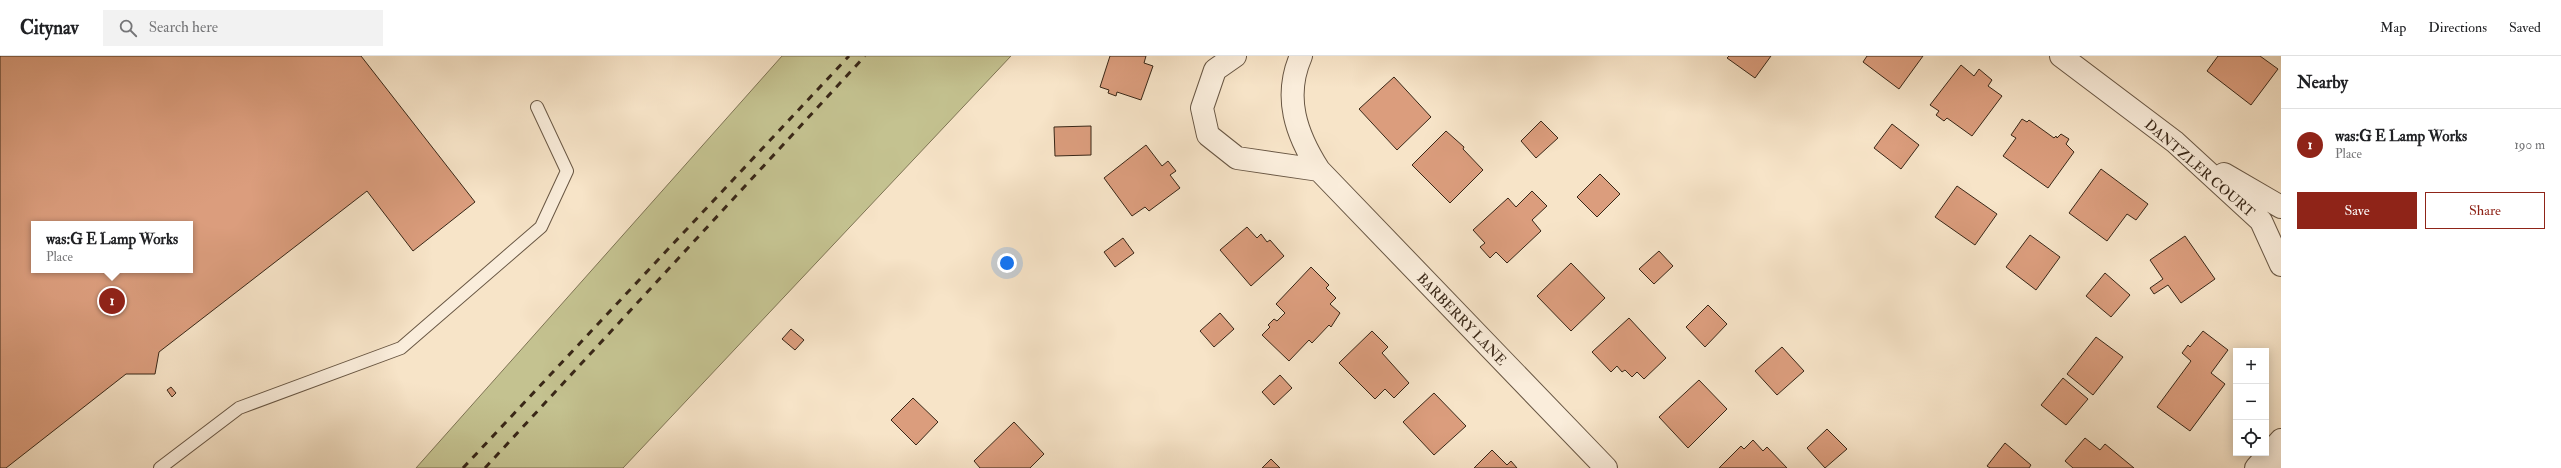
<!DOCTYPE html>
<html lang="en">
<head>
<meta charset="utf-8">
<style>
	body { margin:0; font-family:"IM FELL Double Pica",serif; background:#f2f2f2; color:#202124 }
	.controls { position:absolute; right:12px; bottom:12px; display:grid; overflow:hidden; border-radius:0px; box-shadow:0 2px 10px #0003 }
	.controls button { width:36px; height:36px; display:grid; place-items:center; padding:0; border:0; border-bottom:1px solid #e0e0e0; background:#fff; color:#202124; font:20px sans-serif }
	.you { position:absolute; left:1007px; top:207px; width:14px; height:14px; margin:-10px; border:3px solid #fff; border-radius:50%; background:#1a73e8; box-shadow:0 0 0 6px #1a73e833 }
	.badge { display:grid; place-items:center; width:26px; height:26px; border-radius:50%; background:#8f2418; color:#fff; font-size:13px; font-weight:700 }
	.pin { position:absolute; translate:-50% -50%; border:2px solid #fff; box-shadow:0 1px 4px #0006 }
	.popup { position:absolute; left:31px; top:165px; width:162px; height:52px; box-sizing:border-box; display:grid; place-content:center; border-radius:0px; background:#fff; filter:drop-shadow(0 1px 3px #0005); font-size:13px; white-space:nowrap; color:#757577 }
	.popup b { font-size:15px; color:#202124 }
	.popup::after { content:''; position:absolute; left:50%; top:100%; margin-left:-8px; border:8px solid transparent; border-top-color:#fff }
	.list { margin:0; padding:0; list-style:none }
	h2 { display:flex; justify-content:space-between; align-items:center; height:52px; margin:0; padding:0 16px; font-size:17px }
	h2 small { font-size:13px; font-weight:400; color:#757577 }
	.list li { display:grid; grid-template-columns:26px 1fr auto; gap:12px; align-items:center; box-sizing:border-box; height:72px; padding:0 16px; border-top:1px solid #e0e0e0 }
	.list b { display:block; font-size:15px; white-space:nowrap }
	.list p { margin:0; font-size:13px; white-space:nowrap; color:#757577 }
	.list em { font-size:13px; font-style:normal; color:#757577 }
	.actions { display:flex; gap:8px; padding:12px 16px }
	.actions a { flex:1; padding:9px 0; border:1px solid #8f2418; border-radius:0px; text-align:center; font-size:14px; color:#8f2418 }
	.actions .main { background:#8f2418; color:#fff }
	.icon { flex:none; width:22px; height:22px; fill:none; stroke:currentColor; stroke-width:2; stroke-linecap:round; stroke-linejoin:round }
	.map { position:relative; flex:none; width:2281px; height:412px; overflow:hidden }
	header { display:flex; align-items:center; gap:24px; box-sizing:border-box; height:56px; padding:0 20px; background:#fff; border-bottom:1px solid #e0e0e0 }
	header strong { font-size:19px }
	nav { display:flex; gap:22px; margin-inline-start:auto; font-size:14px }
	.search { width:280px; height:36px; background:#f2f2f2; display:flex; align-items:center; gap:10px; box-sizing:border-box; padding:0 14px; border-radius:0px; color:#757577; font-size:15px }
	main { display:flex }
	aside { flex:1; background:#fff }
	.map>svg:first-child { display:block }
	.green { fill:#c4c290; stroke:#7e7454 }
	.building { fill:#db9d7d; stroke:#392717; fill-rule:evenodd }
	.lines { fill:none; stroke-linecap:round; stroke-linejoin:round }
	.lane-casing { stroke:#685643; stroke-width:14 }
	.street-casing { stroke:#685643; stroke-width:24 }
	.lane { stroke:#faeddb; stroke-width:12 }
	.street { stroke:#faeddb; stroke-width:22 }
	.rail { stroke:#392717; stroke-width:3; stroke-dasharray:7 7; stroke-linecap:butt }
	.labels { text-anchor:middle; stroke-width:3; stroke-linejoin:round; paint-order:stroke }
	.street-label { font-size:14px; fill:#392717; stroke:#faeddb }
</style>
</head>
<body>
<header>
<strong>Citynav</strong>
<div class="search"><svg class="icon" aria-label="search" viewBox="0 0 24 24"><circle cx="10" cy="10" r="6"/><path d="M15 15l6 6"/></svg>Search here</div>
<nav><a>Map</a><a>Directions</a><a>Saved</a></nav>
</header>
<main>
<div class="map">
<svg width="2281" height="412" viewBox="0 0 2281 412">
	<rect width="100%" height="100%" fill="#f7e4c8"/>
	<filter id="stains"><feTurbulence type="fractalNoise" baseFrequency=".005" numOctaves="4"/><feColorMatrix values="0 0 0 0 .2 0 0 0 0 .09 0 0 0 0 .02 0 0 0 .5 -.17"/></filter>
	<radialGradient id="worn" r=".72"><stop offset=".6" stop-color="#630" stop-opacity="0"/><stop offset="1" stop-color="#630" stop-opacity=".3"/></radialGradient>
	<!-- green -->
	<path class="green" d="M782 0H1011L623 412H416Z"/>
	<!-- building -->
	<path class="building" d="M0 0H361L475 146 413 195 367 135 159 296 155 318H126L6 412H0ZM34 168H190V214H34Z
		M1110 0H1146L1144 7 1153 10 1141 44 1117 36 1116 40 1108 37 1109 34 1100 31Z
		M1729 0H1771L1755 22 1727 2Z
		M1867 0H1923L1899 33 1863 6Z
		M2218 0H2260L2278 13 2251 49 2207 15Z
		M1961 9 1974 20 1979 13 1992 24 1988 30 2002 40 1972 80 1947 62 1944 65 1936 59 1939 55 1930 49Z
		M1394 21 1431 61 1397 94 1359 53Z
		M2022 63 2027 66 2029 64 2054 82 2056 80 2057 82 2061 78 2069 83 2066 88 2074 96 2048 132 2003 100 2016 82 2011 79Z
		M1541 65 1558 82 1536 102 1521 85Z
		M1892 68 1919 89 1901 113 1874 92Z
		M1091 70V99L1055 100 1054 71Z
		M1446 75 1464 91 1463 93 1483 114 1450 147 1412 109Z
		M1146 89 1162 110 1168 105 1176 115 1170 119 1180 132 1149 155 1145 151 1132 160 1104 122Z
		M2101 113 2148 148 2136 164 2127 158 2107 185 2069 157Z
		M1600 118 1620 138 1597 161 1577 141Z
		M1957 130 1997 158 1975 189 1935 161Z
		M1532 135 1547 150 1532 164 1541 175 1507 207 1496 196 1490 202 1480 191 1485 187 1473 174 1508 142 1516 151Z
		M1247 171 1257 182 1261 178 1267 186 1270 184 1284 200 1251 230 1220 194Z
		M2030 179 2060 201 2036 234 2006 211Z
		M2185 180 2215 223 2181 247 2168 229 2154 238 2150 232 2163 223 2150 204Z
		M1123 182 1134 197 1115 211 1104 196Z
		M1659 195 1673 210 1654 228 1639 213Z
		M1571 207 1605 242 1571 275 1537 240Z
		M1311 211 1329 229 1326 232 1336 242 1330 248 1340 257 1331 271 1329 269 1312 287 1309 284 1289 305 1262 279 1270 271 1268 269 1274 263 1277 265 1285 257 1276 248Z
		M2105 217 2130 239 2111 261 2086 240Z
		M1708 249 1727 268 1705 291 1686 271Z
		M1220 257 1234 273 1214 291 1200 275Z
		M1629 262 1666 302 1644 323 1637 316 1632 321 1625 314 1622 316 1617 310 1611 316 1592 296Z
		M791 273 804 284 795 294 782 283Z
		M1372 275 1388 291 1382 297 1409 327 1394 342 1385 333 1375 343 1339 307Z
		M2203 275 2228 294 2211 317 2225 328 2190 375 2157 351 2191 305 2182 297 2188 289 2190 291Z
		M2096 281 2123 301 2093 339 2067 318Z
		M1782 291 1804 315 1777 339 1755 315Z
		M1280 319 1292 332 1274 349 1262 336Z
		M2063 322 2088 343 2066 369 2041 349Z
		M1699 324 1727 353 1688 392 1659 361Z
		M171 331 176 337 172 341 167 334Z
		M1434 337 1466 370 1434 399 1403 366Z
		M913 342 938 366 916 389 891 364Z
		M1014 366 1044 398 1030 412H980L974 405Z
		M1827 373 1847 393 1825 412 1807 392Z
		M2085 382 2100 394 2105 388 2134 412H2073L2065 405Z
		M1753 384 1763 395 1767 391 1787 412H1719L1741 390 1744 393Z
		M2005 387 2031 409 2029 412H1990L1987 410Z
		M1492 394 1507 409 1511 405 1517 412H1474Z
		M1271 403 1280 412H1262Z"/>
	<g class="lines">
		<defs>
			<path id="lane" d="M160 412 239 352 401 292 541 171 567 115 537 51"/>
			<path id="street" d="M1235 0 1215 14 1202 52 1208 79 1237 102 1319 114
				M1301 0C1283 41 1296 78 1319 114L1606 412
				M2061 0 2175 86 2261 165 2281 209
				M2224 118 2281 151
				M2256 412 2281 384
				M2281 412V403"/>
		</defs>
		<!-- lane casing -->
		<use href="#lane" class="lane-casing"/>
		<!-- street casing -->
		<use href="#street" class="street-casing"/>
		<!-- lane -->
		<use href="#lane" class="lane"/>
		<!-- street -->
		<use href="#street" class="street"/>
		<!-- rail -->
		<path class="rail" d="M463 412 849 0
			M485 412 865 0"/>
	</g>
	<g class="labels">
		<!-- street labels -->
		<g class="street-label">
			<text transform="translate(2200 112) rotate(41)" y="5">DANTZLER COURT</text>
			<text transform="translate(1462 263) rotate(46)" y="5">BARBERRY LANE</text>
		</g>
	</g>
	<rect width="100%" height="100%" filter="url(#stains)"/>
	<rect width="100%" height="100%" fill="url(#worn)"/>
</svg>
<div class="controls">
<button>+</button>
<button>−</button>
<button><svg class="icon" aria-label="locate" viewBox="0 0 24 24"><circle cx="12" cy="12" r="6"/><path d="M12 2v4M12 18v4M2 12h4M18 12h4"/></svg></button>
</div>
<div class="you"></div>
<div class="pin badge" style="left:112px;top:245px">1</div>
<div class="popup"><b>was:G E Lamp Works</b>Place</div>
</div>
<aside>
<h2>Nearby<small></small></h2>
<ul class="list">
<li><span class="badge">1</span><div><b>was:G E Lamp Works</b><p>Place</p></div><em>190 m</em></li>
</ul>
<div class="actions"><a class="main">Save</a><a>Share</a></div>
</aside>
</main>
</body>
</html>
